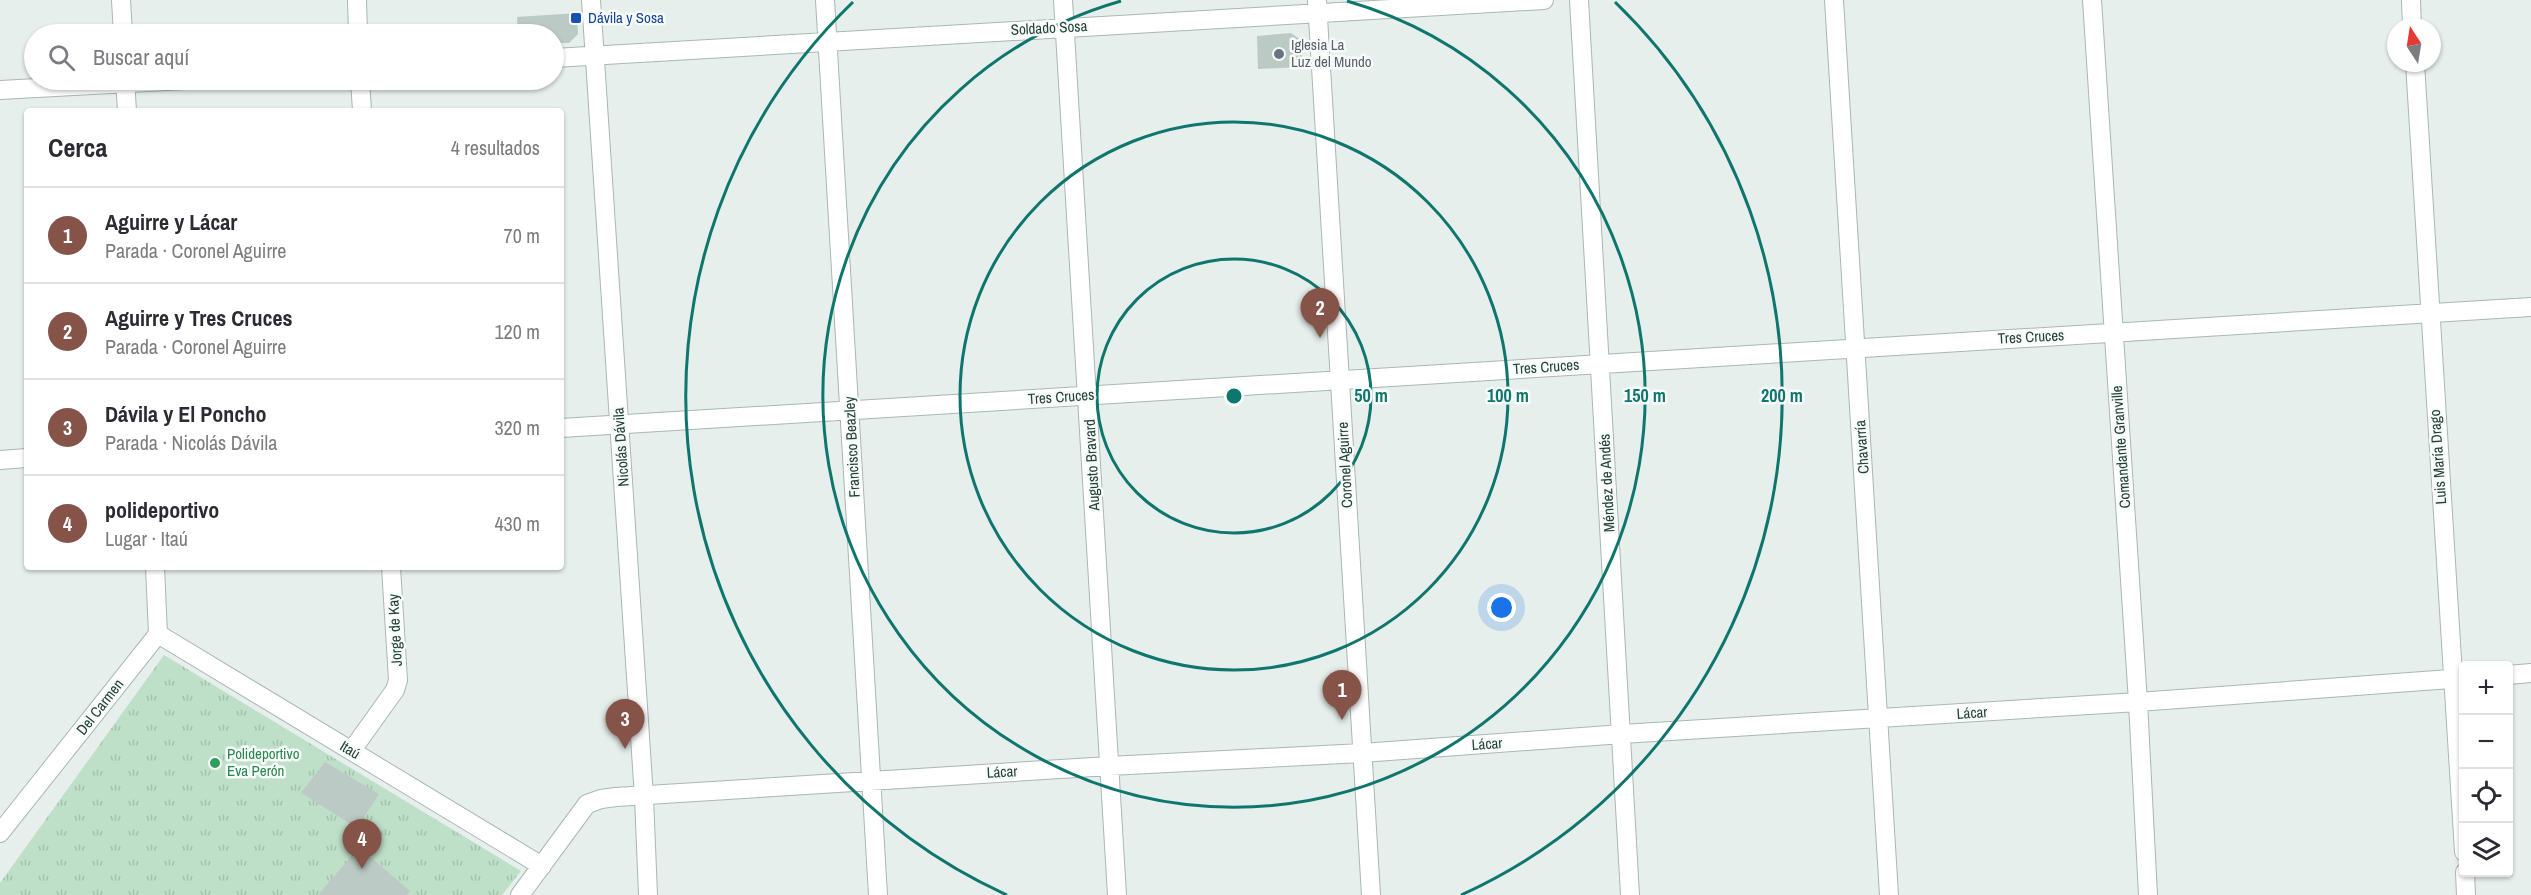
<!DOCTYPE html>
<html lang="es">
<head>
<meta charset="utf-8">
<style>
	body { margin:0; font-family:"Archivo Narrow",sans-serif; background:#f2f2f3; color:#2b2b33 }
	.controls { position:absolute; right:18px; bottom:18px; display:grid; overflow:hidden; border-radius:6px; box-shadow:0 2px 4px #0004 }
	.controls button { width:54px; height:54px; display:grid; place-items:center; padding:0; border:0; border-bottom:2px solid #e1e1e2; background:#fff; color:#2b2b33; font:30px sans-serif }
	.compass { position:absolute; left:2387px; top:18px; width:54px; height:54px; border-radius:50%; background:#fff; box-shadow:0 2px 4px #0004; rotate:348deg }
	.you { position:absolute; left:1502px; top:608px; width:21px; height:21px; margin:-15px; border:4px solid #fff; border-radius:50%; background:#1a73e8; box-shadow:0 0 0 9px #1a73e833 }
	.badge { display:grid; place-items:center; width:39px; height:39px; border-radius:50%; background:#855347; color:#fff; font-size:20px; font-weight:700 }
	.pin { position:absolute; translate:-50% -50px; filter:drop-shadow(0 2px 3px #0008) }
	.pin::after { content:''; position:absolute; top:32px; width:21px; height:18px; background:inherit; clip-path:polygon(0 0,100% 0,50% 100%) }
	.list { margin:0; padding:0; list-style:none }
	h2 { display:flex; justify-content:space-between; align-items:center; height:78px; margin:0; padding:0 24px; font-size:26px }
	h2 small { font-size:20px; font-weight:400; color:#7c7c81 }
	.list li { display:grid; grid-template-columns:39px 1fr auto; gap:18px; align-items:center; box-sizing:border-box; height:96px; padding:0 24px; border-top:2px solid #e1e1e2 }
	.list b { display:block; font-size:22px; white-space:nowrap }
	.list p { margin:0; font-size:20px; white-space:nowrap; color:#7c7c81 }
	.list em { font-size:20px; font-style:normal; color:#7c7c81 }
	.icon { flex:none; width:33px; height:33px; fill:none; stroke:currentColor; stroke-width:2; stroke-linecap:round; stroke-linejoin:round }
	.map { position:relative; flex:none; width:2531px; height:895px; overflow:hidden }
	.search { position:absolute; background:#fff; box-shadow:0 2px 4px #0004; left:24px; top:24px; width:540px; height:66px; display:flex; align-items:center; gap:15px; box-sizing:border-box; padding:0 21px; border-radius:33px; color:#7c7c81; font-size:22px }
	.panel { position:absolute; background:#fff; box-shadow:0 2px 4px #0004; left:24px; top:108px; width:540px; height:462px; border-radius:6px }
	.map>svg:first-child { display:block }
	.grass { fill:url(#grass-tufts) }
	.building { fill:#bbcac4 }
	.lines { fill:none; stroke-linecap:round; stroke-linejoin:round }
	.minor-casing { stroke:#a8b8b2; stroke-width:20 }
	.tertiary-casing { stroke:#a8b8b2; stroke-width:20 }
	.minor { stroke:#fff; stroke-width:18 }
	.tertiary { stroke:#fff; stroke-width:18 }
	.ring { fill:none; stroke:#0f766e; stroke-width:3 }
	.transit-dot { fill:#1a4fb4; stroke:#f7fbf9; stroke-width:2 }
	.worship-dot { fill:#6b7280; stroke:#f7fbf9; stroke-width:2 }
	.leisure-dot { fill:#2e9e5b; stroke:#f7fbf9; stroke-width:2 }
	.labels { text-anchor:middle; stroke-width:5; stroke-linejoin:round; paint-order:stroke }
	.transit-label { font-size:15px; fill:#164399; stroke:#f7fbf9; text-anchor:start }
	.street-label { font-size:15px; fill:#24423a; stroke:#f7fbf9 }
	.worship-label { font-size:15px; fill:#5b616d; stroke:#f7fbf9; text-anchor:start }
	.leisure-label { font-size:15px; fill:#27864d; stroke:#f7fbf9; text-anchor:start }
	.centre { fill:#0f766e; stroke:#f7fbf9; stroke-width:3 }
	.ring-label { font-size:18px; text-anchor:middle; font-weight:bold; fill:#0f766e; stroke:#f7fbf9; stroke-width:5; stroke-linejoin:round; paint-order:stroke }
</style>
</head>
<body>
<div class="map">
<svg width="2531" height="895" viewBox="0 0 2531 895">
	<defs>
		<pattern id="grass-tufts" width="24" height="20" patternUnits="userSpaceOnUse" patternTransform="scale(1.5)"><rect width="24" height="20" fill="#bfe0c8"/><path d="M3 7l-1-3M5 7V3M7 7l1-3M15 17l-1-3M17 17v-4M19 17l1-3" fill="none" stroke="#a4c1ad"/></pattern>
	</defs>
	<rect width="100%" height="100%" fill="#e6efeb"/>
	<!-- grass -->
	<path class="grass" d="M164 655 521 871 502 895H0V883Z"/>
	<!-- building -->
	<path class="building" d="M577 13 578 34 569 43H554V34H518L517 17Z
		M1291 33 1301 40 1302 67 1258 69 1257 36Z
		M325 762 379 794 357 828 301 793Z
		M359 847 410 891 407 895H318Z"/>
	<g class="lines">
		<defs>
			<path id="minor" d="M121 0 123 34
				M357 0 358 34
				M825 0 878 895
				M1063 0 1117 895
				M1579 0 1630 895
				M1834 0 1889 895
				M2092 0 2138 702 2148 895
				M2411 0 2412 27
				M1317 1 1371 895
				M554 58 1544 0
				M2415 63 2464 852
				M125 80 127 111
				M360 80 362 111
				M0 90 185 80
				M561 428 2531 307
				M0 460 27 458
				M158 634 542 866
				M2508 675 2531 673
				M352 750 395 690 398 680 391 567
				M0 833 158 634 155 567
				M2465 872 2466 895
				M520 895 587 804 601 799 616 797 1109 766 1362 753 1622 734 2138 702 2464 678"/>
			<path id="tertiary" d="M591 0 644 797 648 895"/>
		</defs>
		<!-- minor casing -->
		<use href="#minor" class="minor-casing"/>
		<!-- tertiary casing -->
		<use href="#tertiary" class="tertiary-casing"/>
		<!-- minor -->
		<use href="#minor" class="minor"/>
		<!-- tertiary -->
		<use href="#tertiary" class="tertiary"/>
	</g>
	<!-- distance rings -->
	<g class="ring">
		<circle cx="1234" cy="396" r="137"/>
		<circle cx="1234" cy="396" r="274"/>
		<path d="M1347 1A411 411 0 1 1 1121 1"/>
		<path d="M1007 895A548 548 0 0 1 853 2M1615 2A548 548 0 0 1 1461 895"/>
	</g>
	<!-- markers -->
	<rect class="transit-dot" x="570" y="12" width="12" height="12" rx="3"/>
	<circle class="worship-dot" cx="1279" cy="54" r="6"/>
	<circle class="leisure-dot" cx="215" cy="763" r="6"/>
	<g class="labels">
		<!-- transit labels -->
		<g class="transit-label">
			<text x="588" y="23">Dávila y Sosa</text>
		</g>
		<!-- street labels -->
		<g class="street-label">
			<text transform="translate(1049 28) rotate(-3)" y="5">Soldado Sosa</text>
			<text transform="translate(2031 337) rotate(-3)" y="5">Tres Cruces</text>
			<text transform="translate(1546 367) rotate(-4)" y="5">Tres Cruces</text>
			<text transform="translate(1061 397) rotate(-4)" y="5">Tres Cruces</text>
			<text transform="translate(621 447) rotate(-94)" y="5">Nicolás Dávila</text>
			<text transform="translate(852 447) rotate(-93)" y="5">Francisco Beazley</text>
			<text transform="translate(1862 447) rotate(-94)" y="5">Chavarría</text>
			<text transform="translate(2121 447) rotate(-94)" y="5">Comandante Granville</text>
			<text transform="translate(2438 457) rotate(-94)" y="5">Luis María Drago</text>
			<text transform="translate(1092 465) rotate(-93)" y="5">Augusto Bravard</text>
			<text transform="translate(1345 465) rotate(-93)" y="5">Coronel Aguirre</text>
			<text transform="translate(1607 483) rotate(-93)" y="5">Méndez de Andés</text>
			<text transform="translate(395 630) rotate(-93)" y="5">Jorge de Kay</text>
			<text transform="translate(100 707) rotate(-52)" y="5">Del Carmen</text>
			<text transform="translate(1972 713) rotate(-4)" y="5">Lácar</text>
			<text transform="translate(1487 744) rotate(-4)" y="5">Lácar</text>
			<text transform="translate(350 750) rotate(31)" y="5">Itaú</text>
			<text transform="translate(1002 772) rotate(-3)" y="5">Lácar</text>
		</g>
		<!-- worship labels -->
		<g class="worship-label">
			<text x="1291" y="50">Iglesia La<tspan x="1291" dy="17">Luz del Mundo</tspan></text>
		</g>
		<!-- leisure labels -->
		<g class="leisure-label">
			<text x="227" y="759">Polideportivo<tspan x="227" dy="17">Eva Perón</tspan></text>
		</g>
	</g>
	<circle cx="1234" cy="396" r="9" class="centre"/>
	<g class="ring-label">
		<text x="1371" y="402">50 m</text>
		<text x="1508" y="402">100 m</text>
		<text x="1645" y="402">150 m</text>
		<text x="1782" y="402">200 m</text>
	</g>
</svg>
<div class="controls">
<button>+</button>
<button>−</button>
<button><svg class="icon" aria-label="locate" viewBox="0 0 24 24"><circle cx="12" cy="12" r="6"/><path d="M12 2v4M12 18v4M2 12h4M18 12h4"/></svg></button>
<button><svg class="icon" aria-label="layers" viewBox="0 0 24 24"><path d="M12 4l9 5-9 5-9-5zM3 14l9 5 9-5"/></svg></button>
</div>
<svg class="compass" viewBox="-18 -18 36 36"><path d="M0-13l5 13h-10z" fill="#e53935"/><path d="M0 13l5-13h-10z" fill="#7c7c81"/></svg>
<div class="you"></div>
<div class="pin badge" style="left:1342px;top:720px">1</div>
<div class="pin badge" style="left:1320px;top:338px">2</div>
<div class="pin badge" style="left:625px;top:749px">3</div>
<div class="pin badge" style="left:362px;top:869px">4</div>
<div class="search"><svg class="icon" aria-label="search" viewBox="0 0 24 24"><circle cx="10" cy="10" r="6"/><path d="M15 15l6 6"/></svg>Buscar aquí</div>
<section class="panel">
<h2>Cerca<small>4 resultados</small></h2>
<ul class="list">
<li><span class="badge">1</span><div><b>Aguirre y Lácar</b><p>Parada · Coronel Aguirre</p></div><em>70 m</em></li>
<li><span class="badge">2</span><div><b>Aguirre y Tres Cruces</b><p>Parada · Coronel Aguirre</p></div><em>120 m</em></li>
<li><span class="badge">3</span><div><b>Dávila y El Poncho</b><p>Parada · Nicolás Dávila</p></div><em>320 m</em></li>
<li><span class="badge">4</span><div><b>polideportivo</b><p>Lugar · Itaú</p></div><em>430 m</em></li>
</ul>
</section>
</div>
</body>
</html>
